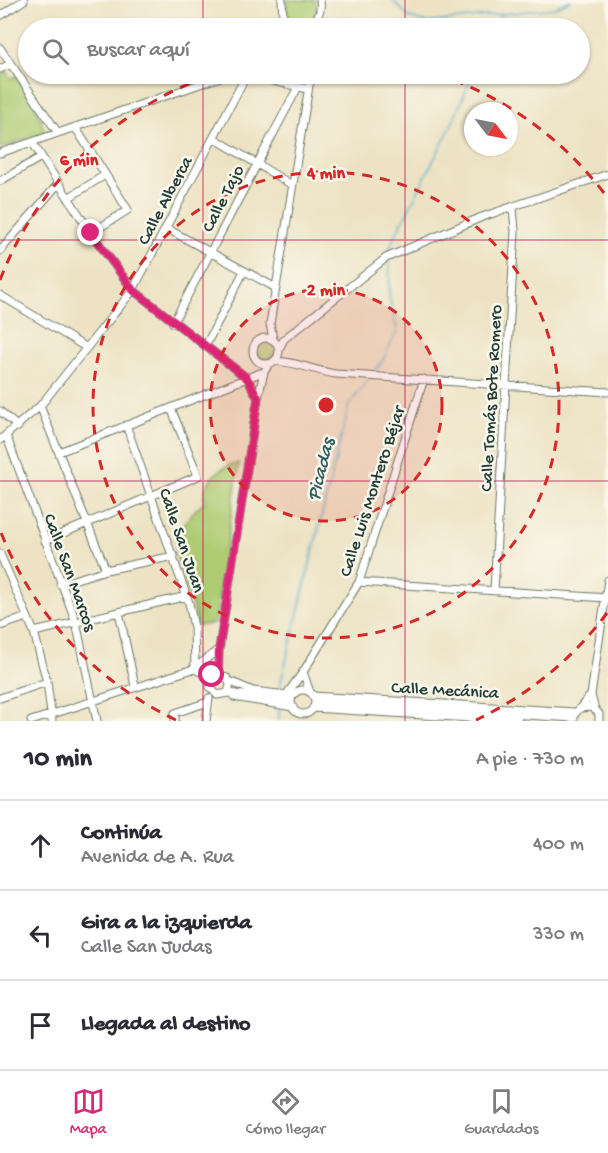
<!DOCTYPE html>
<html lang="es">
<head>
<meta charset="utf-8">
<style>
	body { margin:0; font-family:"Gochi Hand",sans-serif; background:#f7f7f7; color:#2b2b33 }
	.compass { position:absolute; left:464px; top:102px; width:54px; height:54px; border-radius:50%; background:#fff; box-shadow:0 2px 4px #0004; rotate:122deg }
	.stop { position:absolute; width:18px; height:18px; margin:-14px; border:4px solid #db2777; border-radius:50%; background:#fff }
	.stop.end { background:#db2777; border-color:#fff; box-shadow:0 2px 6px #0008 }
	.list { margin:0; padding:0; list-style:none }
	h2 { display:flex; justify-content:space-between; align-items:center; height:78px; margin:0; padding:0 24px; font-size:26px }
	h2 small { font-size:20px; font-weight:400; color:#7c7c81 }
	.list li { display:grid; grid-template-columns:39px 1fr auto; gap:18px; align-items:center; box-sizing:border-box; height:90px; padding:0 24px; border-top:2px solid #e1e1e2 }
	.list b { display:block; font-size:22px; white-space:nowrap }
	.list p { margin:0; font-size:20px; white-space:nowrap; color:#7c7c81 }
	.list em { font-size:20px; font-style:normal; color:#7c7c81 }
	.icon { flex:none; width:33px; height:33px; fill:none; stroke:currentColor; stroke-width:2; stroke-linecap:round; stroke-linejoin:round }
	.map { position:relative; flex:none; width:608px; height:721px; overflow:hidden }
	.search { position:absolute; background:#fff; box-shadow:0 2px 4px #0004; left:18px; right:18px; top:18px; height:66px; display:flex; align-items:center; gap:15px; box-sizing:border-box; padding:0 21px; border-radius:33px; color:#7c7c81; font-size:22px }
	.sheet { height:348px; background:#fff }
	nav { display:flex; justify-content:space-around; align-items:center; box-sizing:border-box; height:84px; border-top:2px solid #e1e1e2; background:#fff; font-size:16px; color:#7c7c81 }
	nav a { display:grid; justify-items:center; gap:3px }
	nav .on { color:#db2777 }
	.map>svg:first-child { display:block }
	.green { fill:#afcc73; stroke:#678454; stroke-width:1.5 }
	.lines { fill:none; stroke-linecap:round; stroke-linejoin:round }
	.stream { stroke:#4cabcb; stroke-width:1.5 }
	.minor-casing { stroke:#677766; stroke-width:9 }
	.minor { stroke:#fff; stroke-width:7 }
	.route { stroke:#db2777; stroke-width:8 }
	.grid { fill:none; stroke:#c2185b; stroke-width:1.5; stroke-opacity:0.55 }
	.ring { fill:none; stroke:#d62828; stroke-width:3; stroke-dasharray:10 8 }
	.labels { text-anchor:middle; stroke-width:5; stroke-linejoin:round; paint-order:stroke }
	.street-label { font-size:18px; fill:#1f3d34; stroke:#fbf7ec }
	.water-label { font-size:20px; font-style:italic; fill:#2c5e61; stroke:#fbf7ec }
	.centre { fill:#d62828; stroke:#fbf7ec; stroke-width:3 }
	.ring-label { font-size:18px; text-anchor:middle; font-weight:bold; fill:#d62828; stroke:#fbf7ec; stroke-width:5; stroke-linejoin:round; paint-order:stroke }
</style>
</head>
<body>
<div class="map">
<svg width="608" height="721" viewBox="0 0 608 721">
	<rect width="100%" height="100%" fill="#fbf7ec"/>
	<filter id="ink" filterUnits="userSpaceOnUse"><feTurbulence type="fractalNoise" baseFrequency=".0167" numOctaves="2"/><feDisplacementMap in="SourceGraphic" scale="12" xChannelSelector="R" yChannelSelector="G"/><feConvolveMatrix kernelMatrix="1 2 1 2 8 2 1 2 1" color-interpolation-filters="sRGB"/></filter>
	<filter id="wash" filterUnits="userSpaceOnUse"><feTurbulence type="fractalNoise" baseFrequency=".008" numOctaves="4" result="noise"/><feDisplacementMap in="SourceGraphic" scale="24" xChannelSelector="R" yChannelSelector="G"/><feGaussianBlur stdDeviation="1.35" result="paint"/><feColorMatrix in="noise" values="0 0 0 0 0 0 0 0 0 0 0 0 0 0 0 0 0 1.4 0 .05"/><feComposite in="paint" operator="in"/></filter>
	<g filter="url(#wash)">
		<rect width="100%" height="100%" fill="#ede3c4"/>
		<!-- green -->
		<path class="green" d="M287 0H315L317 12 311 21 300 24 287 16Z
			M7 71 10 79 16 76 35 103 45 133 0 148V74Z
			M257 350a9 9 0 1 1 18 0a9 9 0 1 1-18 0Z
			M239 463 215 623 197 626C189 571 151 547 204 502 202 481 220 466 239 463Z"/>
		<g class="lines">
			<!-- stream -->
			<path class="stream" d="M392 0 410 18 426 23 554 8 571 0
				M494 28 501 16
				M390 252V246L450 128 473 74
				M373 374 383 360 397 331 389 295 390 260
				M279 690 349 405 368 380
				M279 707V721"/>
		</g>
	</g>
	<g filter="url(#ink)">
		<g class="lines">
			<defs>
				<path id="minor" d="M282 0 283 18C299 36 324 24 320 0
					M0 16 24 0
					M280 28 283 18
					M0 48 58 133
					M0 69 11 64
					M248 75 308 89
					M75 127 128 210 91 233
					M214 138 292 185
					M32 142 91 233 133 290 247 378 258 398
					M0 153 229 74
					M0 181 41 157
					M68 198 105 175
					M166 228 276 288
					M0 251 59 183
					M0 295 87 348
					M173 323 298 87
					M253 351a13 13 0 1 1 26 0a13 13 0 1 1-26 0Z
					M273 339 270 324 311 74
					M205 347 244 271
					M279 349 284 339 386 258 482 217 608 174
					M274 362C287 359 319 372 336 374L608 392
					M40 406 106 570
					M0 411 18 427
					M126 425 189 603 194 627 195 668
					M6 435 76 622 97 721
					M0 440 40 406 133 290 247 74
					M59 452 260 373
					M45 541 198 476 171 408
					M0 554 34 632 47 682 52 721
					M359 582 608 598
					M60 584 106 570 174 556
					M494 590 515 231 513 207
					M119 612 135 686
					M0 626 27 617
					M34 632 187 596
					M195 668 219 649
					M303 672 310 692
					M218 676 219 649 258 398 264 372 269 364
					M229 681 253 691 287 695
					M291 702a12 12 0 1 1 24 0a12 12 0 1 1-24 0Z
					M228 693 230 684 227 678 218 676 212 679 210 687 217 695 228 693 291 701
					M286 695 303 672 359 582 424 379
					M313 696 575 712
					M234 697 293 707
					M0 698 47 682
					M315 702 574 718
					M313 708 518 721
					M580 708 593 707 599 714V721
					M595 710 591 695 608 580
					M574 715 591 695
					M31 721 193 669 215 677
					M175 721V713L208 702
					M206 721 209 698"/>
			</defs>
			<!-- minor casing -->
			<use href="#minor" class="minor-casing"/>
			<!-- minor -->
			<use href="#minor" class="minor"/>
		</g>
	</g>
	<g class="lines" filter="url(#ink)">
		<!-- route -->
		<path class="route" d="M91 233 133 290 247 378 258 398 219 649 218 676 212 675"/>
	</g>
	<!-- grid -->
	<path class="grid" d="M203 0V28M405 0V28M203 74V721M405 74V721M0 240H608M0 481H608"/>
	<!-- distance rings -->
	<circle cx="326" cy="405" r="116" fill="#d62828" fill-opacity=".12"/>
	<g class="ring">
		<circle cx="326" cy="405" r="116"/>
		<circle cx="326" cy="405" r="233"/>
		<path d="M607 613A349 349 0 0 1 476 720M176 720A349 349 0 0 1 0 530M0 280A349 349 0 0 1 215 74M437 74A349 349 0 0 1 607 197"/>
	</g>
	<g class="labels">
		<!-- street labels -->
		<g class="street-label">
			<text transform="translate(222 198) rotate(-63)" y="6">Calle Tajo</text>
			<text transform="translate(164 200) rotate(-62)" y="6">Calle Alberca</text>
			<text transform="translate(490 398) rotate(-87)" y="6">Calle Tomás Bote Romero</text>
			<text transform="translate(371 491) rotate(-72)" y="6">Calle Luis Montero Béjar</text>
			<text transform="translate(183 540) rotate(71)" y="6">Calle San Juan</text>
			<text transform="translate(71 572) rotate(70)" y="6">Calle San Marcos</text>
			<text transform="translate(445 689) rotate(3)" y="6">Calle Mecánica</text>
		</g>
		<!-- water labels -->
		<g class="water-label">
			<text transform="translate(319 469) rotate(-76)" y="7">Picadas</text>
		</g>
	</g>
	<circle cx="326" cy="405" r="9" class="centre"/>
	<g class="ring-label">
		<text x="79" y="165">6 min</text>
		<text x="326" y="178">4 min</text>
		<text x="326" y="295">2 min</text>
	</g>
</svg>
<svg class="compass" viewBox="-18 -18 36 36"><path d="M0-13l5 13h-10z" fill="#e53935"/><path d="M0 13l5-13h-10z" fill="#7c7c81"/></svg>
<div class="stop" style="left:212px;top:675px"></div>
<div class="stop end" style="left:91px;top:233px"></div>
<div class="search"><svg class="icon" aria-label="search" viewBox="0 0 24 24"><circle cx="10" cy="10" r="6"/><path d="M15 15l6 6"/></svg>Buscar aquí</div>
</div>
<section class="sheet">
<h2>10 min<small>A pie · 730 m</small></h2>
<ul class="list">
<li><svg class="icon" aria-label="ahead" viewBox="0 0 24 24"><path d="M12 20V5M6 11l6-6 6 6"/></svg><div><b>Continúa</b><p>Avenida de A. Rua</p></div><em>400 m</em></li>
<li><svg class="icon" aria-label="left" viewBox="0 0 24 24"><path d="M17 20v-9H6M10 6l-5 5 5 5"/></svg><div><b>Gira a la izquierda</b><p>Calle San Judas</p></div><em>330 m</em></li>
<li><svg class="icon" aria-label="arrive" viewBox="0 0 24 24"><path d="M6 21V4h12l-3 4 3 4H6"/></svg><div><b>Llegada al destino</b></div></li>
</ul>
</section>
<nav>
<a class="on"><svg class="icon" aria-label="map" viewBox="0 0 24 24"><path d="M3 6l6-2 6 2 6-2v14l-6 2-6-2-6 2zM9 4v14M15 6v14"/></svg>Mapa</a>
<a><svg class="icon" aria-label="directions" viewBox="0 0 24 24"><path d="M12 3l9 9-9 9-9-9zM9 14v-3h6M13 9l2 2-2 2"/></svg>Cómo llegar</a>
<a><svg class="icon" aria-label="saved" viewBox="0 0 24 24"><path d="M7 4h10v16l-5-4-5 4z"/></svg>Guardados</a>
</nav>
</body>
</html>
